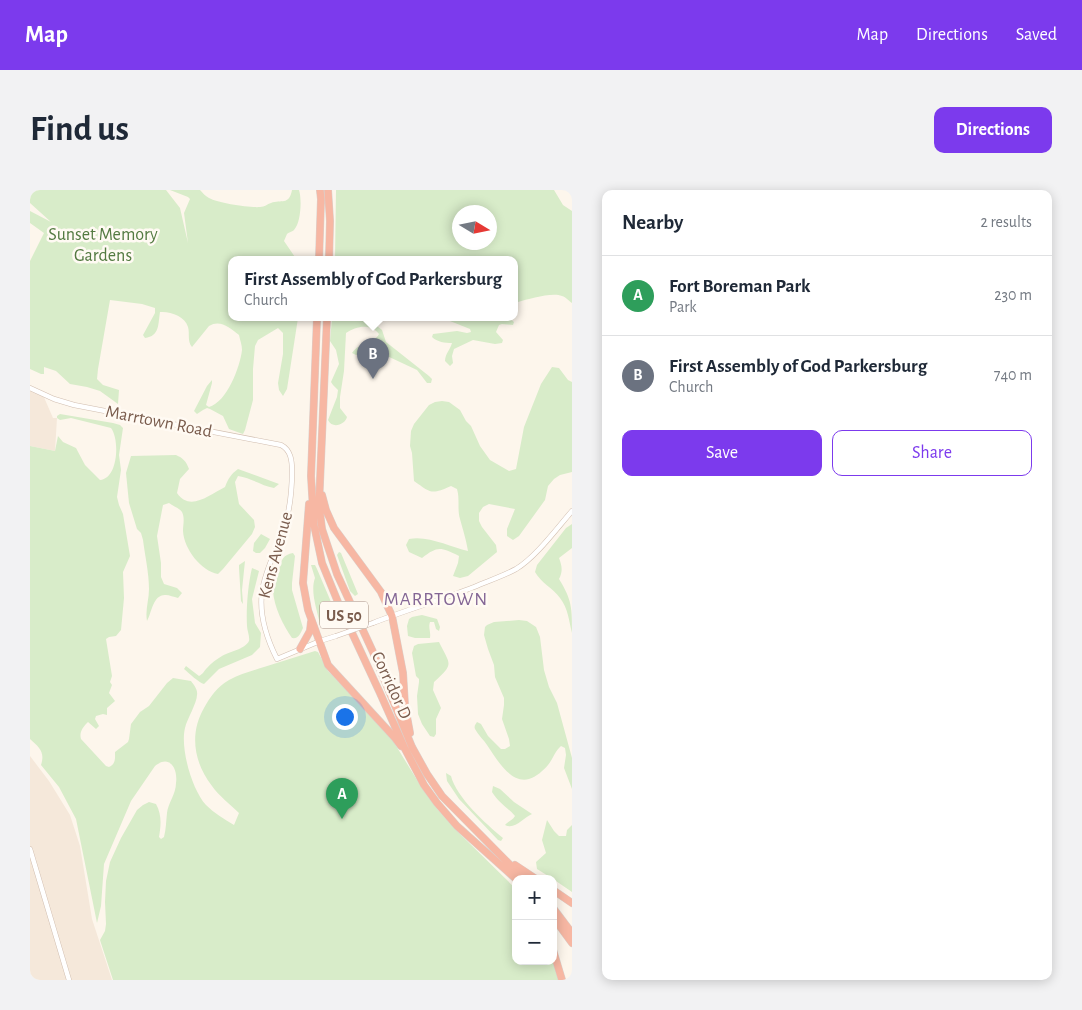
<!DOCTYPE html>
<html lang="en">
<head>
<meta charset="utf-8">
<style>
	body { margin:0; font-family:"Alegreya Sans",sans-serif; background:#f2f2f3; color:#1f2937 }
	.controls { position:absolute; right:15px; bottom:15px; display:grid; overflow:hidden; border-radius:10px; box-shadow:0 2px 12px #0003 }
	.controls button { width:45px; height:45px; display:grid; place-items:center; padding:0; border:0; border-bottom:1px solid #e0e1e3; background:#fff; color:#1f2937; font:25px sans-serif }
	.compass { position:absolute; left:422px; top:15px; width:45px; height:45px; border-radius:50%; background:#fff; box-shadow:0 2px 12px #0003; rotate:100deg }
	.you { position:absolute; left:314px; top:526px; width:18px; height:18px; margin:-12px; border:4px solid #fff; border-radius:50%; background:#1a73e8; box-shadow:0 0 0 8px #1a73e833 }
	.badge { display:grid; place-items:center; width:32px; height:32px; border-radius:50%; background:#7c3aed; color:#fff; font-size:16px; font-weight:700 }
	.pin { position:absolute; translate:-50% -41px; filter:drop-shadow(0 1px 2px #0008) }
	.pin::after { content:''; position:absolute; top:26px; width:18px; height:15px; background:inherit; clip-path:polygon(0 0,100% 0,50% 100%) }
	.popup { position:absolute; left:198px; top:66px; width:290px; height:65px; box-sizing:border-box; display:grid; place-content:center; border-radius:10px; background:#fff; filter:drop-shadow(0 1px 4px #0005); font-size:16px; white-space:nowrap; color:#747a83 }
	.popup b { font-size:19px; color:#1f2937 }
	.popup::after { content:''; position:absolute; left:50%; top:100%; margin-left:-10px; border:10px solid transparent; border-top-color:#fff }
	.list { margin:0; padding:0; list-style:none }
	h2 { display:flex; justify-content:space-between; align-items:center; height:65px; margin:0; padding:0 20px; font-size:21px }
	h2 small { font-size:16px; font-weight:400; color:#747a83 }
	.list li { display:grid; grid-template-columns:32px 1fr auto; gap:15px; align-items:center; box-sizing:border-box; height:80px; padding:0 20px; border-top:1px solid #e0e1e3 }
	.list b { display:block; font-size:19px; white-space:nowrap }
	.list p { margin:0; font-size:16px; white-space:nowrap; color:#747a83 }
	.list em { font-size:16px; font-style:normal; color:#747a83 }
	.actions { display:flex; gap:10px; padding:15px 20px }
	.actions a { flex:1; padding:11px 0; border:1px solid #7c3aed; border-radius:10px; text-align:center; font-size:18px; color:#7c3aed }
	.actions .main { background:#7c3aed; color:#fff }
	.map { position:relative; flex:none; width:542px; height:790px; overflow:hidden; border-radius:10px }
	header { display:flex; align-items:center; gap:30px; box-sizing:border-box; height:70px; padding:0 25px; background:#7c3aed; color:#fff }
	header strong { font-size:24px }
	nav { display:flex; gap:28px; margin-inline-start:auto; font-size:18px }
	.intro { display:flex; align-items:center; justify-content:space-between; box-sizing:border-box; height:120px; padding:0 30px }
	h1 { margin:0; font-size:35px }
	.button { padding:12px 22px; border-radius:10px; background:#7c3aed; color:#fff; font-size:18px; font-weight:700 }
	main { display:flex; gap:30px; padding:0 30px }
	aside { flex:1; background:#fff; border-radius:10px; box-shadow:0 2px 12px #0003 }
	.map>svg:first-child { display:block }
	.residential { fill:#f5e8da }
	.green { fill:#d8ecc9; fill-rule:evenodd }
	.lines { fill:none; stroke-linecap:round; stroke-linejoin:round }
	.minor-casing { stroke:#d1beb0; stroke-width:5.5 }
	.highway-casing { stroke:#dad1cd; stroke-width:8 }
	.minor { stroke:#fff; stroke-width:4.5 }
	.highway { stroke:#f7b7a3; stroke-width:7 }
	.minor-bridge-casing { stroke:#d1beb0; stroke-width:5.5; stroke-linecap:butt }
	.minor-bridge { stroke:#fff; stroke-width:4.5 }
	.labels { text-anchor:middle; stroke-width:5; stroke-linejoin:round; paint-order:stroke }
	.shield { fill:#fffaf3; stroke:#a28b7f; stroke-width:1 }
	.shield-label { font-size:16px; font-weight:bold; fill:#7a5c4d }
	.park-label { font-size:18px; fill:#537a41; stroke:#fffaf3 }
	.street-label { font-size:18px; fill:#7a5c4d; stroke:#fffaf3 }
	.neighbourhood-label { font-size:19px; letter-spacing:1px; fill:#846695; stroke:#fffaf3 }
</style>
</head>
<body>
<header>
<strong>Map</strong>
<nav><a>Map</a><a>Directions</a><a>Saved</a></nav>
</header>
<div class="intro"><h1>Find us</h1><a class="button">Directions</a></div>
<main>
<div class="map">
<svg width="542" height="790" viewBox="0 0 542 790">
	<rect width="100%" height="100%" fill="#fdf6ec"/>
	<!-- residential -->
	<path class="residential" d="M0 197 13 205 23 228H27L25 261 0 256Z
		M0 566 19 591 40 625 50 656 62 729 82 790H0Z"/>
	<!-- green -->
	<path class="green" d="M0 0H136L150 18 158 53 154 23 160 9 158 7 140 0H170C173 3 175 6 179 8 188 13 220 18 230 17 235 17 237 14 241 13 251 9 259 16 262 0H269C272 9 271 33 264 40 263 41 258 43 257 44L254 51 267 70H202V128H268L257 199 253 206 249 200 248 193 253 164V143L248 138 228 150 225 156 223 179V210L215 240 213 244 210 243 199 239 193 226 180 219 177 218 173 220 167 224 164 221 177 196 182 190V193L176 215 179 217C197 212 210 177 212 160 212 155 210 150 209 145 200 138 190 129 179 136L162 157C157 151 160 144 158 137 155 126 140 121 130 122 128 134 130 146 115 148L113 145 125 123V118L112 114 80 110 68 179 67 189 73 195 89 200 88 214 70 201 57 197 40 194 26 181 14 177V184H11L0 179V71L14 43 0 33V21L21 32 0 13Z
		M306 0H524L533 15 542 21V113C539 111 536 107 532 106 522 102 499 109 488 112L484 111V70H305ZM430 22H460V52H430Z
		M302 128H341L347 136 352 140 356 152 399 186 402 189 401 193H397L387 180 355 165 347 159 326 165 322 163C330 151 343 155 349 144 341 133 326 136 316 143L314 181 310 207V218L317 227C315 235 302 239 298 230L307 207 308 200 303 195 301 192 309 174 306 160 300 151Z
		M402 128H479L484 132 483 135 472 134 469 135 466 142 473 150 472 153 465 154 443 150 424 159 422 166 423 173 420 176 415 171C415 164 420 160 422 153 415 153 407 152 402 147L403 144 427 141 437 143 441 142 440 139 420 131Z
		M522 177 529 178 538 190 542 192V282L530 285 524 289 518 296 515 310 489 346 483 350 477 346V339L485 319 459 314 453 317 449 323V331L452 337 466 355 467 362 438 386 430 388 423 386 428 373 429 366C410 357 408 356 392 368L379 362 376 355 379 349C398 345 420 357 438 361 436 349 433 340 430 329 427 319 430 309 427 299L421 296C401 305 401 303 384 291L382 263 380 256 381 241 384 234 399 215 405 212 412 211 419 212 430 220 436 231 441 236 450 256 460 270 479 281 486 279 494 237 511 194Z
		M30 224 83 233 90 235 93 238 89 265 91 280 87 307 89 315 93 324 100 366 93 382 94 408 91 440 86 446 79 447 76 449 82 486 80 492 82 495 79 503 85 511 77 518V525L73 524 66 526 65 529 69 536 66 539 58 532C53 537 49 542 51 549L76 576 79 577C86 574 85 568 85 562L98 552 99 549 101 534 110 522 119 516 137 493 143 488 161 491C164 495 168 500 167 505 167 513 157 529 155 538 150 558 162 600 176 615 184 623 194 629 204 635L209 623C200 614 189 606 182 596 164 573 159 544 174 518 180 507 187 497 199 490 210 484 222 481 234 477 251 472 268 466 285 461L288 462 298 481 360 546 392 598 408 620 429 643 486 699V771H523L529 790H83L70 750 75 741 76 734 75 712 76 691 80 672 91 648 107 620 113 615 119 612 126 614C132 625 131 635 129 647L131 649 134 647C136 639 136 632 137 623 138 613 146 604 146 593 148 579 140 564 125 576L101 611 74 674 71 716 67 733 46 629 29 597 11 575C15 562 10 558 0 549V256L25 261 28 246 33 252 46 258 55 275 70 290C88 289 90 250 81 238L41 228 30 230 27 228V226Z
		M146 265C153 268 156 271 159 279L150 289 147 303C160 322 179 305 195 297 198 289 201 284 208 279L249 294 244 298C232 296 221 288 208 286L205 292 209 314 224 330 225 337 222 344 193 379 188 384C171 381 154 359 153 341 153 335 155 328 152 322 149 318 143 316 139 313L133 315 127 346 131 373V387L134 394 147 398 152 403 148 408C144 407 139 405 136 405 123 404 122 422 117 431 115 420 119 410 119 399 119 383 115 366 113 350L111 343 107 339 99 313 96 283 101 266Z
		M542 334V358L529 368C532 376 533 381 529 389 542 410 542 418 542 443 539 431 538 418 530 408 523 398 511 393 505 382L507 375 536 338Z
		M231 344 240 349 235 358 230 363H226L223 361 224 353Z
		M309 362 311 363 328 404 325 406 320 401 307 365Z
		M263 363 265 366 262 393V400L273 438C270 444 269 449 262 448 253 435 244 417 243 401 242 394 246 385 249 379 252 369 253 365 263 363Z
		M215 371 212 400 213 414 211 411 209 378V375Z
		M281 375H285L287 379 310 433 296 439 292 437 290 434C287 420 280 401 285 388Z
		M222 378 229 381 222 409 225 433 231 443 230 457 222 465 189 479 174 494C169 493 159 483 154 479L156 476 169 486C173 484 174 481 177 478 181 473 187 469 192 466 199 462 215 459 219 451 220 447 217 440 217 436 216 419 218 394 222 378Z
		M392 425 407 429 410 437 409 441 406 439 404 432H400C398 437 401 442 400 448H385L378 446 377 436 379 429 382 427Z
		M489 430 497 431 506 437 510 447 514 480 519 497 527 513 542 568V599L534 578 536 565 535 558 531 556C525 561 523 569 518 575 514 580 506 587 499 589 480 594 466 568 457 555 454 550 448 545 445 539 444 536 445 535 447 532L451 534 458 546 471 559H475L480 556 479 549 472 529 474 515V508L465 487 464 475 458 459 454 445 455 437 457 435 464 432Z
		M409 452C420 475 425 473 404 492L403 500 411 518 406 529V544L404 547 400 546 392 534 388 524 387 506 389 492V489L386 486 382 463 384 456 388 454Z
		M416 583 421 586C426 607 456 634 473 648L471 651 468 650 429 609 417 591Z
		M463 596 470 599 484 612 502 624C493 628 485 640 475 635 478 631 482 631 485 626 478 618 468 612 462 602Z
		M517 630 524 641 529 646H536L537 640 542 635V702L523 689 507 679 506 672 516 663 512 650Z"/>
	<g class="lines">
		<defs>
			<path id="minor" d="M0 198 24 209 44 215 251 255C261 260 262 271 262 281 262 300 260 320 254 338 247 359 235 380 232 402 229 425 237 449 247 469L290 451 306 446
				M343 433C376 420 411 410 444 397 458 391 473 386 486 379 506 367 527 338 542 321
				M0 659 39 790"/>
			<path id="highway" d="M298 0 300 31 299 70
				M289 70 291 9 290 0
				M287 128 281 286 284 335 292 373 310 417 350 503 375 559 394 595 407 613 427 636 486 689
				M297 128 289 315 292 339 307 384 343 462 382 557 397 584 412 606 494 689
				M292 305 296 320 304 338 351 402 362 426 373 483 375 516 380 543
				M279 314 273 393 278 420 298 475 365 548 371 556
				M270 459 280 441 281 432
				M485 675 506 689
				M523 700 542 713
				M523 718 542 743
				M523 727 542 753
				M523 760 532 790"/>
		</defs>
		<!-- minor casing -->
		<use href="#minor" class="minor-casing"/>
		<!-- highway casing -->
		<use href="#highway" class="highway-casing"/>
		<!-- minor -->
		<use href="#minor" class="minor"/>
		<!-- highway -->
		<use href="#highway" class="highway"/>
		<defs>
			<path id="minor-bridge" d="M306 446 343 433"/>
		</defs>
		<!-- minor-bridge casing -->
		<use href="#minor-bridge" class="minor-bridge-casing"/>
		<!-- minor-bridge -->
		<use href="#minor-bridge" class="minor-bridge"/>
	</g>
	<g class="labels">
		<!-- shield labels -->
		<rect class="shield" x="290" y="411.5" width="48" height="27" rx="4"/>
		<g class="shield-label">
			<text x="314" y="431">US 50</text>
		</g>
		<!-- park labels -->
		<g class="park-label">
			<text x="73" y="50">Sunset Memory<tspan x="73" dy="21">Gardens</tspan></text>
		</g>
		<!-- street labels -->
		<g class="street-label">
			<text transform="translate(129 231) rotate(11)" y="6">Marrtown Road</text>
			<text transform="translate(245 365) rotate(-75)" y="6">Kens Avenue</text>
			<text transform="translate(362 495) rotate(65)" y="6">Corridor D</text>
		</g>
		<!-- neighbourhood labels -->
		<g class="neighbourhood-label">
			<text x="406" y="415">MARRTOWN</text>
		</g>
	</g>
</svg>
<div class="controls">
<button>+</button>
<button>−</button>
</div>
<svg class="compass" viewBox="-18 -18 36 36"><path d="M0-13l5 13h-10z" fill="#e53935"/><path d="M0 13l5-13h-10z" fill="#747a83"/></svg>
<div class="you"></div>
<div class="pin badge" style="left:312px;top:629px;background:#2e9e5b">A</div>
<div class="pin badge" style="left:343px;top:189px;background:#6b7280">B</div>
<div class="popup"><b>First Assembly of God Parkersburg</b>Church</div>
</div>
<aside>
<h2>Nearby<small>2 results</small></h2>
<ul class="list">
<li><span class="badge" style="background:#2e9e5b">A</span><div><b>Fort Boreman Park</b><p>Park</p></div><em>230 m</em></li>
<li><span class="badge" style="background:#6b7280">B</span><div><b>First Assembly of God Parkersburg</b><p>Church</p></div><em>740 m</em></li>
</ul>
<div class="actions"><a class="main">Save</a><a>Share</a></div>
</aside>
</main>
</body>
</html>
